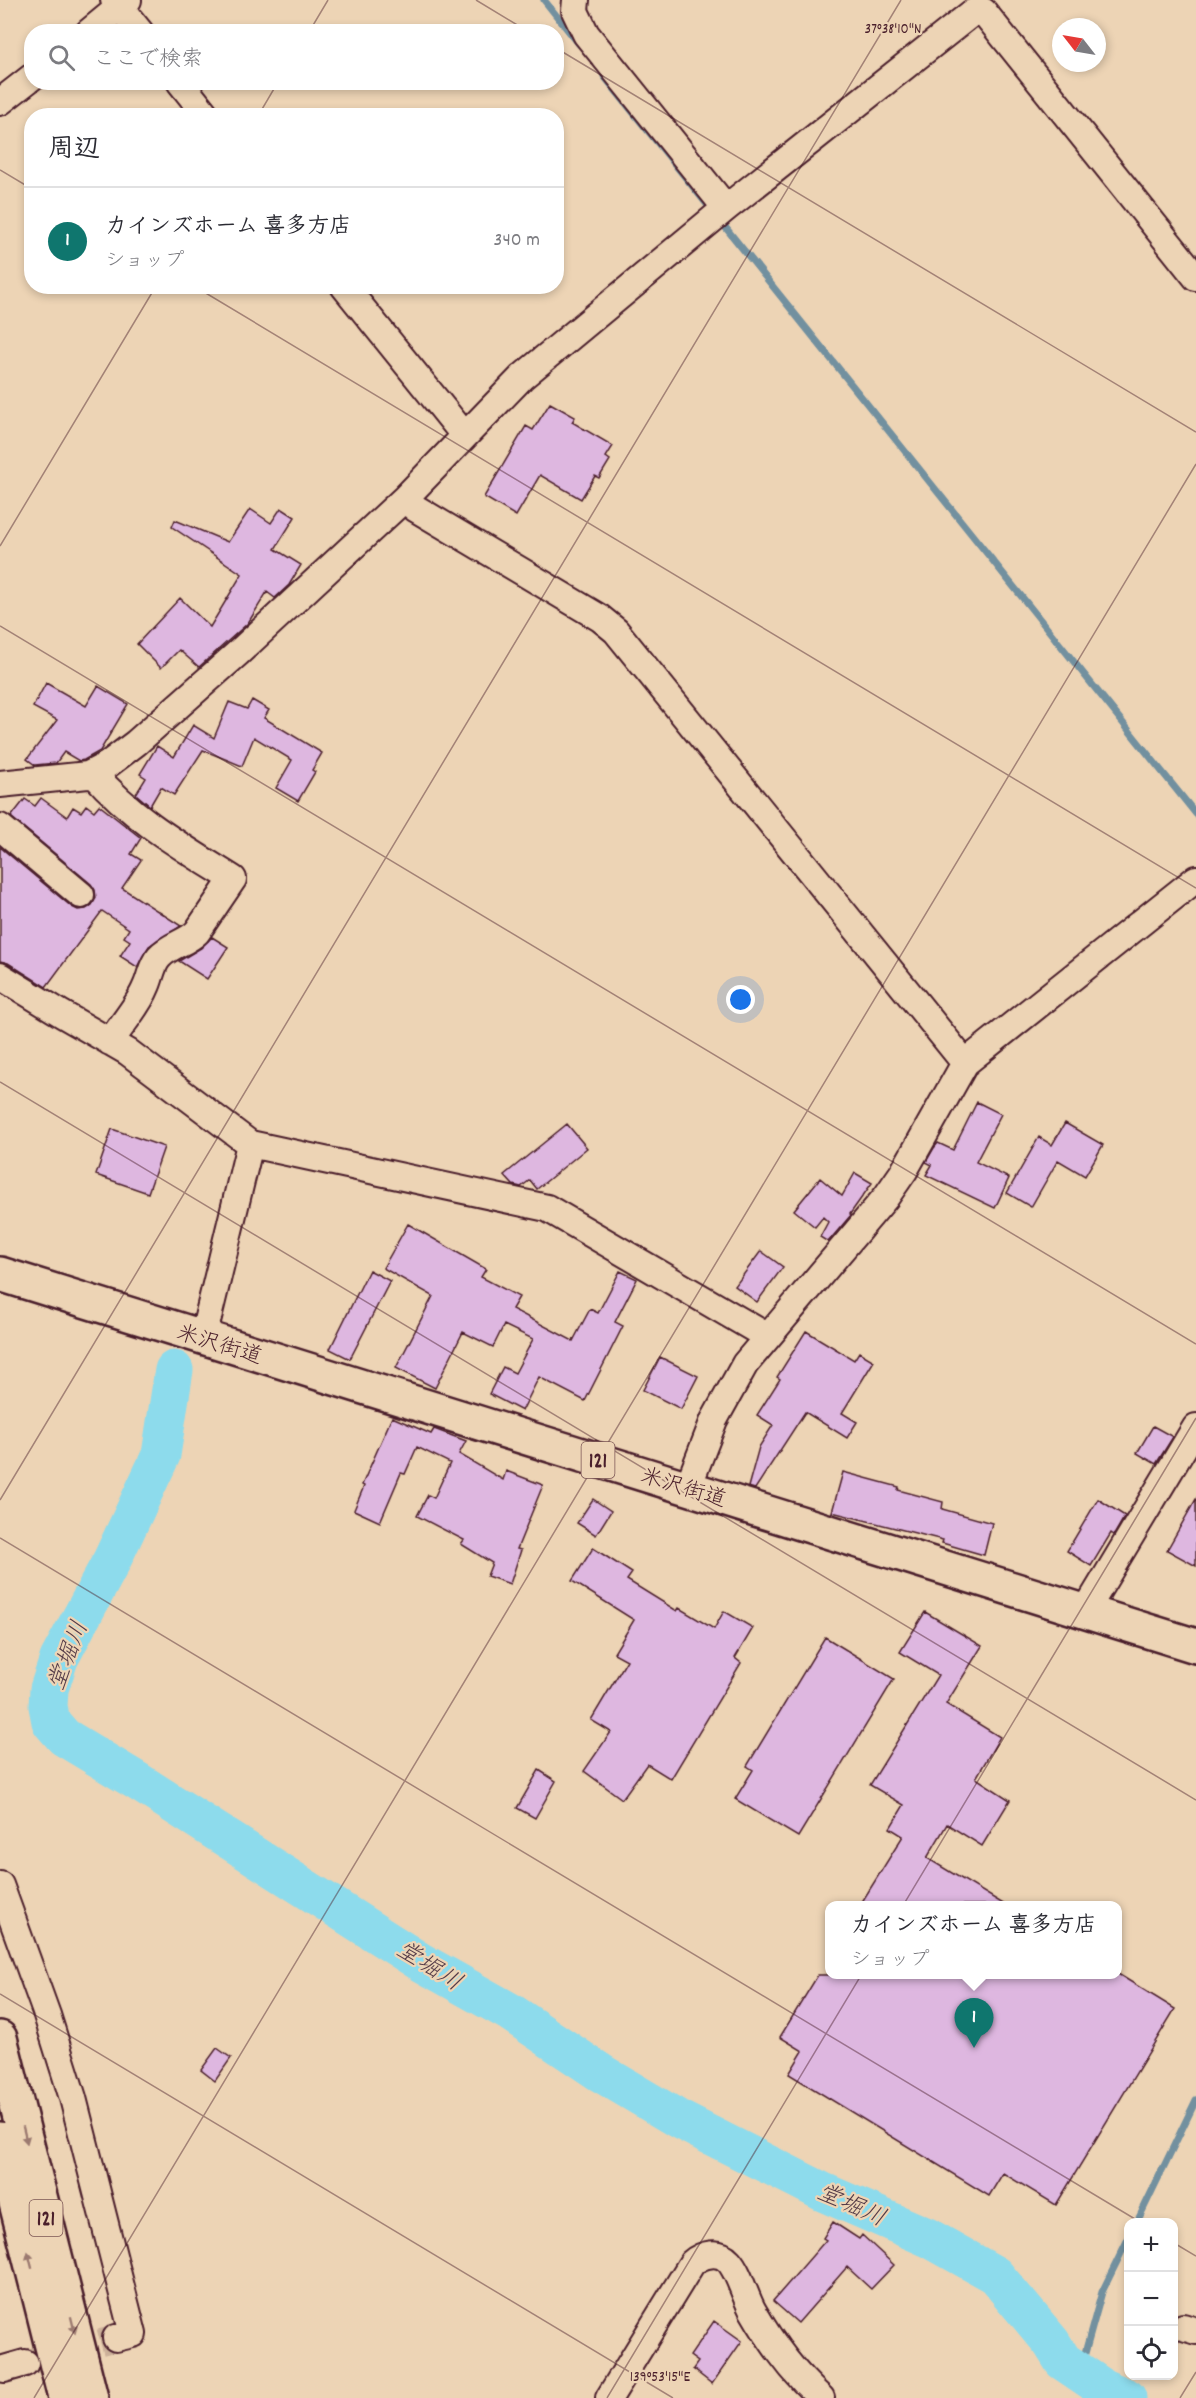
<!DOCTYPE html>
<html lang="ja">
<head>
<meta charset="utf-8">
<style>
	body { margin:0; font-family:Dekko,"Klee One",sans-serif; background:#f7f7f7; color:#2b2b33 }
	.controls { position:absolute; right:18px; bottom:18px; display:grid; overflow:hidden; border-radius:12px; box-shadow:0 3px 9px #0003 }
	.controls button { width:54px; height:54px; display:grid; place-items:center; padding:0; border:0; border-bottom:2px solid #e1e1e2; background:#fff; color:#2b2b33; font:30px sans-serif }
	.compass { position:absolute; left:1052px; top:18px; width:54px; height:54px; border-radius:50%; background:#fff; box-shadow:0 3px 9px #0003; rotate:301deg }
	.you { position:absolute; left:741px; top:1000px; width:21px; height:21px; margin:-15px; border:4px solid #fff; border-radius:50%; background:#1a73e8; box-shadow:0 0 0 9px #1a73e833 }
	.badge { display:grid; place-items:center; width:39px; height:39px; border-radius:50%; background:#0f766e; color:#fff; font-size:20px; font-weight:700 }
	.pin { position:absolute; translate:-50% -50px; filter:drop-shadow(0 2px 3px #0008) }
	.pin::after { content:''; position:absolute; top:32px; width:21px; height:18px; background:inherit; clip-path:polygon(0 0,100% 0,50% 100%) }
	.popup { position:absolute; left:825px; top:1901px; width:297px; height:78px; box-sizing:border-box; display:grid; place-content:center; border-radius:12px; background:#fff; filter:drop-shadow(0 2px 4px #0005); font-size:20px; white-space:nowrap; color:#7c7c81 }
	.popup b { font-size:22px; color:#2b2b33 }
	.popup::after { content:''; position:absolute; left:50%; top:100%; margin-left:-12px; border:12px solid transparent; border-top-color:#fff }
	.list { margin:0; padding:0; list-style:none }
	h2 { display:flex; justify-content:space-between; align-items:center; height:78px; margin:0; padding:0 24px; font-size:26px }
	h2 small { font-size:20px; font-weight:400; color:#7c7c81 }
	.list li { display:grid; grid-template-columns:39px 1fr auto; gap:18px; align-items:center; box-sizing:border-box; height:108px; padding:0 24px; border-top:2px solid #e1e1e2 }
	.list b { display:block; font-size:22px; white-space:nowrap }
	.list p { margin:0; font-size:20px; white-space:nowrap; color:#7c7c81 }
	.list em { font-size:20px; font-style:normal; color:#7c7c81 }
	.icon { flex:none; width:33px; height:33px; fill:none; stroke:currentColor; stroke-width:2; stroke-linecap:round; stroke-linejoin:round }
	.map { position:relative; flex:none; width:1196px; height:2398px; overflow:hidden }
	.search { position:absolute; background:#fff; box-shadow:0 3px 9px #0003; left:24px; top:24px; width:540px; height:66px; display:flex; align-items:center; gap:15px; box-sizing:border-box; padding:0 21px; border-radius:24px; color:#7c7c81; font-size:22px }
	.panel { position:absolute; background:#fff; box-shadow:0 3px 9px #0003; left:24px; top:108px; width:540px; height:186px; border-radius:24px }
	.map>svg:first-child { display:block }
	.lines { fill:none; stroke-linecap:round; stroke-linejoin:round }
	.stream { stroke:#72909f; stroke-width:7 }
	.river { stroke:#8ddbec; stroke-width:39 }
	.building { fill:#deb7e0; stroke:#4a1f2b; stroke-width:1.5 }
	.minor-tunnel { stroke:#ccb099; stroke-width:26; stroke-dasharray:26 13; stroke-linecap:butt }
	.minor-casing { stroke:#4a1f2b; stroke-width:30 }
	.trunk-casing { stroke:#4a1f2b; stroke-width:38 }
	.motorway-casing { stroke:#4a1f2b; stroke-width:38 }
	.minor { stroke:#edd4b5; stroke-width:26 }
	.trunk { stroke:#edd4b5; stroke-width:33 }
	.motorway { stroke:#edd4b5; stroke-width:33 }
	.oneway { fill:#9c7a70 }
	.ticks { fill:none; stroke:#4a1f2b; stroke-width:1.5; stroke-opacity:0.45 }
	.labels { text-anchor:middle; stroke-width:4.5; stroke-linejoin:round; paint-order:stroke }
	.shield { fill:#edd4b5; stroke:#7b5554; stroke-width:1.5 }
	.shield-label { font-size:21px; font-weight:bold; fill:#4a1f2b }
	.street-label { font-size:22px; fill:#4a1f2b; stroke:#edd4b5 }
	.water-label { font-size:24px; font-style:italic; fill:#543b48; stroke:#edd4b5 }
	.ticks-label { font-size:15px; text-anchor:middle; fill:#4a1f2b; stroke:#edd4b5; stroke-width:4.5; stroke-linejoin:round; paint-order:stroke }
</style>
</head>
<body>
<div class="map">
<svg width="1196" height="2398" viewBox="0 0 1196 2398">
	<rect width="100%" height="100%" fill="#edd4b5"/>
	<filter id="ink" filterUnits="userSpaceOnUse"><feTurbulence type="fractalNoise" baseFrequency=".0167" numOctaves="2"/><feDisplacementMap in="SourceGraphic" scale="12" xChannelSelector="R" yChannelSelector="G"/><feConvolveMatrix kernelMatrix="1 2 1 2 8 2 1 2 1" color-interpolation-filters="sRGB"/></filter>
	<g filter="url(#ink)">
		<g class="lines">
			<!-- stream -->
			<path class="stream" d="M544 0 579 44
				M604 76 1196 814
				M1137 2222 1196 2100
				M1080 2371 1102 2292 1128 2239"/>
			<!-- river -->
			<path class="river" d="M174 1370 161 1455 112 1560 59 1659 49 1689 48 1706 51 1722 64 1737 137 1781 419 1961 510 2012 601 2073 680 2120 823 2192 929 2238 995 2275 1051 2342 1063 2361 1103 2388 1127 2398"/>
		</g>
		<!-- building -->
		<path class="building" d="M550 403 575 417 572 422 613 446 606 457 610 460 599 478 595 476 581 499 540 475 516 516 484 497 526 426 533 430Z
			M281 508 295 517 275 549 301 565 289 585 275 598 267 592 248 623 199 667 179 650 161 668 137 644 180 598 210 627 242 574 172 527 175 520 228 542 250 509 271 523Z
			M46 683 86 706 98 686 128 704 100 751 84 760 79 761 64 752 56 763 35 765 27 759 57 720 33 707Z
			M252 700 269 710 264 718 322 753 312 770 315 772 298 801 276 788 292 760 254 737 242 766 203 750 174 795 161 787 150 806 136 794 146 778 140 774 157 746 174 757 193 725 214 738 229 702 247 709Z
			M41 798 67 817 73 807 81 812 86 805 94 811 99 805 141 838 131 854 141 860 122 888 181 926 149 946 137 967 120 956 130 941 124 937 129 929 102 911 46 987 8 963 0 961V847L72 907 78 910 86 909 92 905 96 898 95 890 91 884 11 817 25 799 35 806Z
			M212 937 228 947 207 979 179 961 201 948Z
			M977 1102 1001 1114 976 1162 1009 1178 995 1208 926 1175 932 1165 926 1162 934 1148 938 1143 953 1150Z
			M1065 1123 1103 1145 1085 1176 1058 1160 1031 1207 1007 1193 1039 1137 1052 1145Z
			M567 1124 587 1148 537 1189 530 1180 521 1187 513 1185 504 1175Z
			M112 1129 164 1147 148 1193 96 1175Z
			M855 1173 872 1183 850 1214 851 1215 828 1242 820 1237 828 1222 823 1217 815 1227 794 1210 820 1178 842 1196Z
			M408 1224 486 1269 481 1277 519 1297 512 1309 573 1341 590 1309 598 1313 620 1271 637 1279 615 1322 623 1326 585 1401 539 1377 522 1411 489 1394 503 1367 515 1373 533 1339 504 1325 493 1347 463 1332 435 1388 396 1368 433 1296 383 1268Z
			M761 1251 783 1267 757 1302 735 1286Z
			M369 1270 390 1281 350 1359 330 1349Z
			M806 1331 854 1360 859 1352 874 1361 842 1413 857 1422 847 1438 805 1412 755 1489 748 1487 759 1447 773 1425 757 1415 780 1379 777 1377Z
			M660 1357 698 1376 681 1409 643 1390Z
			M392 1417 431 1434 434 1429 466 1441 459 1454 503 1480 506 1471 543 1485 517 1549 521 1550 510 1584 487 1576 492 1563 461 1544 464 1540 417 1516 428 1495 434 1498 450 1463 417 1447 405 1474 401 1473 380 1522 354 1510 364 1486 362 1485Z
			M1153 1426 1173 1437 1156 1464 1137 1453Z
			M843 1472 899 1487 898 1490 943 1502 942 1509 992 1523 984 1555 942 1543 943 1540 832 1512Z
			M593 1499 611 1511 596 1535 577 1523Z
			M1098 1499 1125 1516 1114 1535 1111 1533 1091 1566 1067 1551Z
			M1196 1499V1566L1167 1550Z
			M593 1548 632 1573 627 1580 677 1611 679 1608 714 1629 724 1611 753 1628 735 1658 741 1663 671 1779 647 1764 622 1799 584 1771 611 1732 591 1720 627 1660 614 1653 634 1620 572 1581Z
			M925 1612 982 1646 946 1704 1000 1737 976 1778 1010 1800 982 1846 947 1824 927 1858 1005 1905H860L903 1836 890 1828 904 1805 870 1785 938 1675 900 1652Z
			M825 1637 894 1679 798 1837 735 1799 753 1770 747 1766Z
			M539 1770 556 1781 535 1818 517 1808Z
			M1118 1974 1175 2009 1056 2205 1003 2173 989 2196 789 2074 803 2051 780 2037 818 1975Z
			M217 2048 231 2058 215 2081 201 2070Z
			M833 2222 859 2239 862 2235 894 2265 871 2289 847 2267 798 2323 773 2301 826 2240 823 2238Z
			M714 2321 742 2341 712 2384 693 2369 698 2362 690 2356Z"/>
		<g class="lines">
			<!-- minor-tunnel -->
			<path class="minor-tunnel" d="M25 2363 116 2338"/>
			<defs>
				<path id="minor" d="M114 0 140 32
					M576 0 575 11 586 34 726 208
					M89 32 128 0
					M180 82 207 116
					M0 102 32 77
					M344 286 465 436
					M405 498 415 508 600 618 616 631 965 1063
					M93 773C133 819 182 847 233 879L197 932C186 943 170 945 159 957 151 966 151 977 146 987 139 1005 121 1025 110 1042
					M0 784 88 775 107 765 136 743 238 653 405 498 522 377 726 208 972 13 980 10 983 11 1196 277
					M0 827 81 895
					M0 976 62 1014 128 1052 250 1144 547 1208 763 1334
					M203 1338 250 1144
					M688 1487 714 1420 745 1364 886 1197 904 1171 965 1063 1196 879
					M1086 1610 1196 1427
					M0 1885 47 2015 73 2098 133 2334 116 2338
					M1183 2327 1196 2331
					M4 2369 25 2363
					M609 2398 692 2263C702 2254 719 2250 729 2261 739 2272 745 2297 753 2311 772 2344 793 2373 821 2398"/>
				<path id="trunk" d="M0 1274 1196 1646"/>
				<path id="motorway" d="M0 2038 91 2398
					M0 2139 65 2398"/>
			</defs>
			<!-- minor casing -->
			<use href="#minor" class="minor-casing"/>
			<!-- trunk casing -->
			<use href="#trunk" class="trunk-casing"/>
			<!-- motorway casing -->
			<use href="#motorway" class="motorway-casing"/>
			<!-- minor -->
			<use href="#minor" class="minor"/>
			<!-- trunk -->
			<use href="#trunk" class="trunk"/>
			<!-- motorway -->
			<use href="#motorway" class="motorway"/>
		</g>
		<!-- one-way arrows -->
		<defs><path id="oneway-solid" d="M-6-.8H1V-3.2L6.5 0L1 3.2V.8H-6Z" transform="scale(1.5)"/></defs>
		<g class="oneway">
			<use href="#oneway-solid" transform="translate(25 2135) rotate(76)"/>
			<use href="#oneway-solid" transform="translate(30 2260) rotate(-104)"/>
			<use href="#oneway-solid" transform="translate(73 2325) rotate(76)"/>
		</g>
	</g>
	<!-- ticks -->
	<path class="ticks" d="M476 0 529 32M309 32 328 0M556 48 1196 432M258 116 278 82M0 170 32 189M194 286 1196 888M0 546 156 286M0 626 1196 1344M0 1082 1196 1800M0 1500 901 0M0 1538 1140 2222M0 1994 673 2398M1174 2243 1196 2256M34 2398 1196 464M607 2398 1196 1418M1180 2398 1196 2372"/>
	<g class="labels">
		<!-- shield labels -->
		<g class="shield">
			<rect x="581.5" y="1442" width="33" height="36" rx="4.5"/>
			<rect x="29.5" y="2200" width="33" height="36" rx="4.5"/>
		</g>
		<g class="shield-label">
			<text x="598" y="1467">121</text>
			<text x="46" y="2225">121</text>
		</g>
		<!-- street labels -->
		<g class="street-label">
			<text transform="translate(220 1343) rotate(17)" y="8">米沢街道</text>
			<text transform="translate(684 1486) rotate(17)" y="8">米沢街道</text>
		</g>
		<!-- water labels -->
		<g class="water-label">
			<text transform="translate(67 1655) rotate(-69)" y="8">堂堀川</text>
			<text transform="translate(430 1965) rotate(32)" y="8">堂堀川</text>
			<text transform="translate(852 2204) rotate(24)" y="8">堂堀川</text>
		</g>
	</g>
	<g class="ticks-label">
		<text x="893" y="33">37°38'10"N</text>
		<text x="660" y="2381">139°53'15"E</text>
	</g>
</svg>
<div class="controls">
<button>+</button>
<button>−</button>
<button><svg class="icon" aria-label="locate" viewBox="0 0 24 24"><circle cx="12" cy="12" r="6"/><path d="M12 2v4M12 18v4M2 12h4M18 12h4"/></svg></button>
</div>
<svg class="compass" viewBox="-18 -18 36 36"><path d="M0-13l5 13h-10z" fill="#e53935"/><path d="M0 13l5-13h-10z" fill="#7c7c81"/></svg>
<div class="you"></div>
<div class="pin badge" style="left:974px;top:2048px">1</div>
<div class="popup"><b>カインズホーム 喜多方店</b>ショップ</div>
<div class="search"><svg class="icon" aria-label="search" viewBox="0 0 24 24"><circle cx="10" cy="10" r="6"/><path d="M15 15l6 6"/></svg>ここで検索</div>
<section class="panel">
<h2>周辺<small></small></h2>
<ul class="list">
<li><span class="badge">1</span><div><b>カインズホーム 喜多方店</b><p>ショップ</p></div><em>340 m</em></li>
</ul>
</section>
</div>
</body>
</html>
